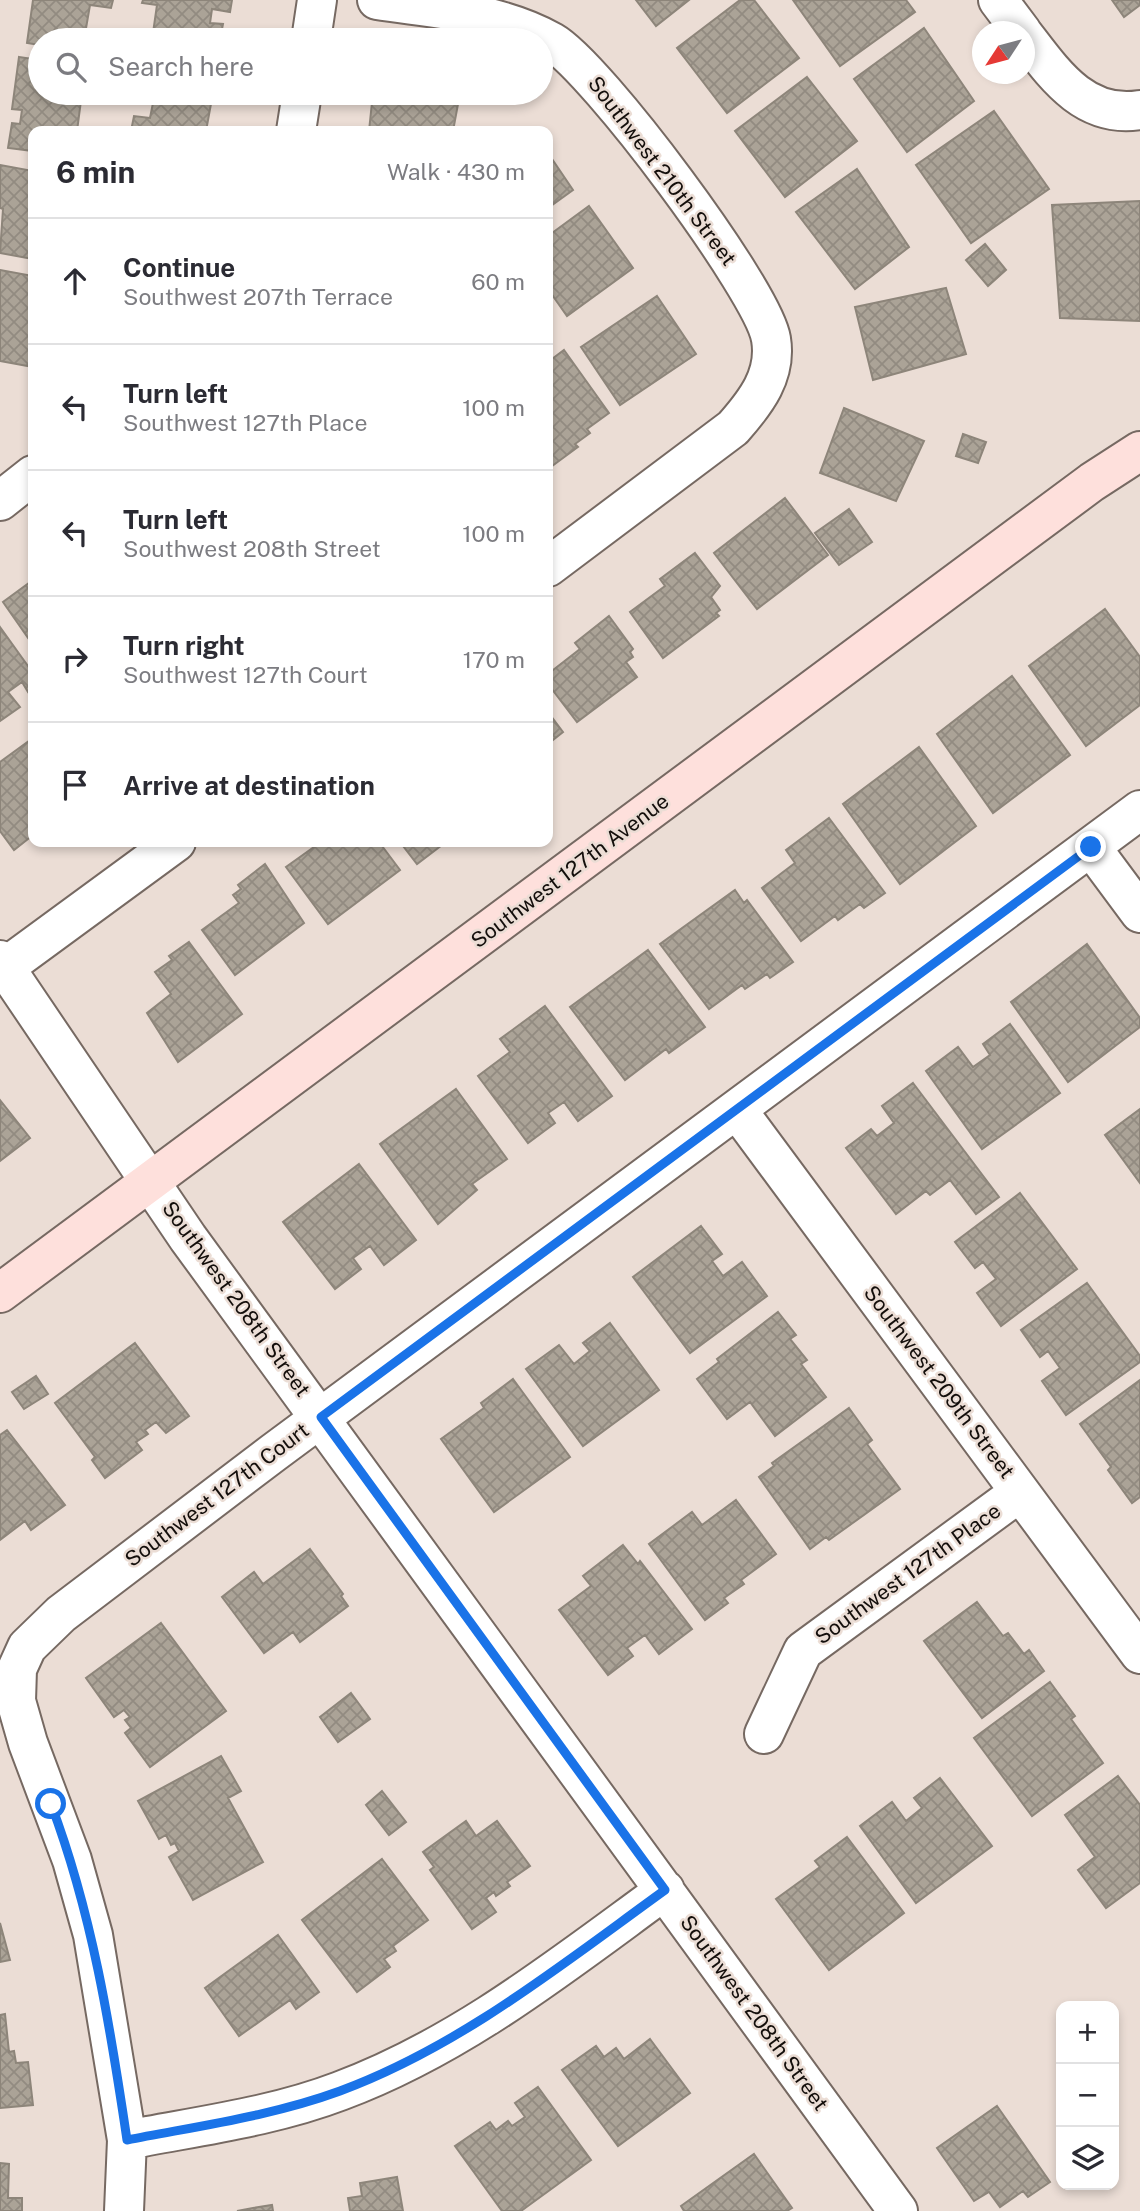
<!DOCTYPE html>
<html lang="en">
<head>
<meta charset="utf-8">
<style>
	body { margin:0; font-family:"Public Sans",sans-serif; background:#f2f2f3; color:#2b2b33 }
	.controls { position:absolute; right:21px; bottom:21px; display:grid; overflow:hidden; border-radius:14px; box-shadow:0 4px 10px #0003 }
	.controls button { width:63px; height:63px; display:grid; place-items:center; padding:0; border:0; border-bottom:2px solid #e1e1e2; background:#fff; color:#2b2b33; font:35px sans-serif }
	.compass { position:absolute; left:972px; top:21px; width:63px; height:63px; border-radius:50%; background:#fff; box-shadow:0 4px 10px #0003; rotate:234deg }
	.stop { position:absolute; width:21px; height:21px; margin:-16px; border:5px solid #1a73e8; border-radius:50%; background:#fff }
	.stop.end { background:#1a73e8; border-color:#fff; box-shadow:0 2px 7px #0008 }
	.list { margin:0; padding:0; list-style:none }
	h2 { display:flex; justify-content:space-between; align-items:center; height:91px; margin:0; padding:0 28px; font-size:30px }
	h2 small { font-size:23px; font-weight:400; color:#7c7c81 }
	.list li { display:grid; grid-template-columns:46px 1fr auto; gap:21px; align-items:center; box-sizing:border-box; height:126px; padding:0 28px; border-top:2px solid #e1e1e2 }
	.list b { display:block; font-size:26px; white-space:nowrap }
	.list p { margin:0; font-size:23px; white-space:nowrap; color:#7c7c81 }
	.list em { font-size:23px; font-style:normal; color:#7c7c81 }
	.icon { flex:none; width:38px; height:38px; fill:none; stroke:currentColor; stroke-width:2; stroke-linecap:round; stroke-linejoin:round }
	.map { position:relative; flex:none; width:1140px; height:2211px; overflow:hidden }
	.search { position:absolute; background:#fff; box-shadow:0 4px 10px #0003; left:28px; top:28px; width:525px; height:77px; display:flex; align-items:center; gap:18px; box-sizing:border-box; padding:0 24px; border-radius:38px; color:#7c7c81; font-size:26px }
	.panel { position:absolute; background:#fff; box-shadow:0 4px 10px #0003; left:28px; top:126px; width:525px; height:721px; border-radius:14px }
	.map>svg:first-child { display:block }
	.building { fill:url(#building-cross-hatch); stroke:#8d857a; stroke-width:2 }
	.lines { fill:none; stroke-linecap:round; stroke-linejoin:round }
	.street-casing { stroke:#766962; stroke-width:42 }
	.secondary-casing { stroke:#766962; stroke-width:42 }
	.street { stroke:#fff; stroke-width:38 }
	.secondary { stroke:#fee0dc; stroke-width:38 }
	.route { stroke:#1a73e8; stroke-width:9 }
	.labels { text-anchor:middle; stroke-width:5; stroke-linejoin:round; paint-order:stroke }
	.street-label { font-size:21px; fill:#130e0b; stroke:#ebddd5 }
</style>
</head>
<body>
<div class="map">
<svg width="1140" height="2211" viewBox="0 0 1140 2211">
	<defs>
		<pattern id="building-cross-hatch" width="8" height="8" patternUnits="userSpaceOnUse" patternTransform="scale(1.75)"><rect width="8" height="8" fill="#aba397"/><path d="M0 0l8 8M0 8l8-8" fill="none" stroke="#928b81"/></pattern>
	</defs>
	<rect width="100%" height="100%" fill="#ebddd5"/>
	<!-- building -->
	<path class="building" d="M33 0H113L111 8 90 5 84 40H40V45L27 43Z
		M143 0H232L230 12 212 9 210 23 223 24 220 40H152L157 5 142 3Z
		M636 0H689L656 26Z
		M740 0H754L799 58 727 113 677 48Z
		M793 0H906L915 12 840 66Z
		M1112 0H1140V5L1124 17Z
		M924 28 974 101 907 152 854 79Z
		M19 57 40 60V93H82L77 131H33V151L8 148 12 123 20 124 22 110 12 109Z
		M807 77 857 141 785 197 735 131Z
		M155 93H213L206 131H131L134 116 150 118Z
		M373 93H393L458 104 453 131H369Z
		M994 111 1049 189 971 243 916 165Z
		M548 153 573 190 548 208Z
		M0 165 33 171V259L0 253 3 209 0 208Z
		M857 169 909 247 855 289 796 212Z
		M1140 201V321L1060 318 1052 205Z
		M589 206 633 268 567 316 548 289V236Z
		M985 244 1006 270 988 286 966 260Z
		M0 270 33 276V367L0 361Z
		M946 288 966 354 873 380 855 307Z
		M657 296 696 354 620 405 581 347Z
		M564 350 609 413 587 429 590 433 575 444 578 447 548 469V362Z
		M844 408 924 441 896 501 820 473Z
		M963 434 986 442 978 463 956 456Z
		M785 498 828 555 757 609 714 553Z
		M849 509 872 542 839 565 815 533Z
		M695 553 720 586 711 597 720 610 716 613 719 616 663 658 630 612 665 586 660 579Z
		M33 580V645L3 602Z
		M1105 609 1140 657V705L1086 746 1029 666Z
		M609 616 633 649 630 652 633 657 626 662 637 677 577 722 548 684V674L580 649 575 643Z
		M0 627 33 673V688L28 692 22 682 8 692 20 707 0 721Z
		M1012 676 1070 755 993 813 937 734Z
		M548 712 563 732 548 744Z
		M33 738V835L14 850 0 831V762Z
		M919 747 976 826 900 884 843 804Z
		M829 818 885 893 864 908 860 904 838 920 835 916 801 941 762 888 795 863 786 850Z
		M321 842H379L400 870 328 924 286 867Z
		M400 842H446L417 864Z
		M265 864 304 923 235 975 202 930 239 903 233 895 241 889 238 885Z
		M735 890 744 903 747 900 793 962 770 978 767 974 745 989 742 985 709 1009 660 944Z
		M189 942 242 1014 178 1062 147 1013 171 994 155 972 172 960 169 956Z
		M1087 944 1140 1018V1027L1068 1082 1011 1002Z
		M648 950 705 1027 669 1053 666 1049 625 1080 570 1007Z
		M545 1006 612 1096 578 1121 564 1102 548 1113 555 1123 528 1143 478 1076 510 1052 500 1039Z
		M1010 1024 1060 1093 982 1149 926 1071 958 1047 973 1067 990 1055 983 1044Z
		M913 1083 999 1197 976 1214 950 1180 930 1195 926 1191 896 1214 846 1148 871 1129 877 1136 894 1123 882 1106Z
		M456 1089 507 1159 472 1184 477 1190 438 1224 380 1144Z
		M0 1100 30 1138 0 1161Z
		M1140 1109V1183L1105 1135Z
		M359 1164 416 1240 384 1265 370 1246 353 1258 361 1269 335 1289 283 1222Z
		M1020 1193 1077 1269 1001 1326 977 1293 996 1279 983 1262 975 1268 955 1242Z
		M701 1226 722 1254 712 1261 723 1276 742 1262 767 1296 690 1353 633 1277Z
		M1087 1283 1140 1356V1362L1066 1415 1042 1381 1060 1368 1048 1351 1040 1357 1021 1330Z
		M778 1312 796 1335 790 1339 807 1360 801 1364 826 1397 775 1436 750 1402 727 1419 697 1379 719 1362 717 1359Z
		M610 1323 659 1390 583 1446 526 1369 559 1345 574 1364 590 1351 583 1343Z
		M135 1343 189 1416 166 1433 156 1422 145 1430 148 1434 136 1442 142 1450 105 1478 92 1460 95 1457 55 1403Z
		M36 1376 48 1394 24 1409 12 1392Z
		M513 1379 570 1457 494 1512 441 1439 484 1408 481 1403Z
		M1140 1380V1497L1132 1503 1108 1470 1111 1467 1080 1424Z
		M849 1408 872 1440 867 1444 900 1489 829 1540 826 1537 810 1549 759 1477 774 1466 772 1463Z
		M7 1430 65 1505 31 1530 25 1521 0 1540V1435Z
		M736 1500 776 1554 741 1580 744 1584 724 1598 728 1603 705 1620 649 1544 692 1512 702 1525Z
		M623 1545 638 1564 640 1561 692 1629 659 1654 645 1635 627 1648 633 1656 608 1675 559 1610 591 1586 583 1576Z
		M310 1549 343 1594 341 1596 348 1606 300 1642 293 1632 264 1653 222 1597 254 1572 263 1584Z
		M977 1602 1003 1636 1008 1633 1024 1654 1029 1650 1044 1671 982 1718 924 1641Z
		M161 1623 226 1711 150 1767 125 1733 131 1728 125 1720 130 1717 124 1710 114 1717 86 1678Z
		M1050 1682 1075 1716 1071 1719 1103 1763 1032 1816 974 1738Z
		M351 1693 370 1719 338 1742 320 1717Z
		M221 1756 241 1791 228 1798 263 1862 193 1900 169 1857 179 1851 175 1843 171 1845 166 1835 159 1839 138 1801Z
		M1118 1776 1140 1805V1883L1106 1908 1078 1870 1095 1857 1065 1815Z
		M940 1778 992 1846 916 1903 860 1826 892 1802 906 1821 922 1808 914 1798Z
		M382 1791 406 1822 389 1835 366 1805Z
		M466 1821 476 1836 497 1821 530 1866 507 1882 510 1886 496 1896 494 1892 486 1898 496 1912 472 1929 430 1870 434 1867 423 1852Z
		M847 1837 904 1913 829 1970 776 1899 820 1867 815 1861Z
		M382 1859 428 1920 393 1946 396 1951 384 1959 390 1967 357 1992 302 1920Z
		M0 1923 10 1960 0 1962Z
		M278 1935 319 1992 296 2009 290 2000 239 2036 205 1988Z
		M5 2014 9 2052 14 2051 16 2063 28 2062 33 2105 0 2108V2015Z
		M650 2039 690 2093 618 2146 562 2070 596 2046 604 2057 616 2048 624 2059Z
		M538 2087 591 2160 521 2211H502L455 2146 490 2122 496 2130 508 2121 512 2126 525 2117 515 2103Z
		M997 2106 1050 2182 1028 2197 1023 2191 1000 2207 989 2192 974 2201 937 2148Z
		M754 2154 792 2208 787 2211H684L681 2206Z
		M0 2163 9 2164 8 2198H22V2211H0Z
		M397 2177 403 2211H350L348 2198 362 2196 360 2183Z
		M272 2205 273 2211H237L253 2208Z"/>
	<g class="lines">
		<defs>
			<path id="street" d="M377 0C436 9 499 12 552 42 596 67 763 290 771 339 777 375 756 402 733 428L548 567
				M998 0 1022 32
				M1024 35C1054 74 1084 119 1140 110
				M311 40 317 0
				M296 131 302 93
				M0 501 33 475
				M1091 847 1140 913
				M0 960 188 1238 898 2211
				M0 971 176 842
				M738 1111 1140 1654
				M764 1734 803 1651 1020 1492
				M127 2140C198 2126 272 2117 340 2091 461 2046 562 1965 665 1890
				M124 2211 127 2140 93 1935 72 1860 28 1743 16 1701 17 1669 27 1647 61 1614 273 1453 1140 810"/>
			<path id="secondary" d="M0 1293 1092 482 1140 451"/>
		</defs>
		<!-- street casing -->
		<use href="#street" class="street-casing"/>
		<!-- secondary casing -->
		<use href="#secondary" class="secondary-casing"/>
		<!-- street -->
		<use href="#street" class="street"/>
		<!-- secondary -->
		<use href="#secondary" class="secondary"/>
	</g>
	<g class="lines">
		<!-- route -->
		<path class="route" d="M51 1804C92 1913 110 2025 127 2140 198 2126 272 2116 340 2091 461 2046 561 1965 665 1890L321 1417 1091 847"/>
	</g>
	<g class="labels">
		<!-- street labels -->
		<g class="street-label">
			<text transform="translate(662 171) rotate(53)" y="7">Southwest 210th Street</text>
			<text transform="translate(570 871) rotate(-37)" y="7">Southwest 127th Avenue</text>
			<text transform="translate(236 1299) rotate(54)" y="7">Southwest 208th Street</text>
			<text transform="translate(939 1382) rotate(53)" y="7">Southwest 209th Street</text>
			<text transform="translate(217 1495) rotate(-37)" y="7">Southwest 127th Court</text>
			<text transform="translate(908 1574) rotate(-36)" y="7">Southwest 127th Place</text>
			<text transform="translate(754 2013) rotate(54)" y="7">Southwest 208th Street</text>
		</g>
	</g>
</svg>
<div class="controls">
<button>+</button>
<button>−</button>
<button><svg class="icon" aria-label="layers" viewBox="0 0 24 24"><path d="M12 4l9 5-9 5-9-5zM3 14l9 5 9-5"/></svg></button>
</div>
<svg class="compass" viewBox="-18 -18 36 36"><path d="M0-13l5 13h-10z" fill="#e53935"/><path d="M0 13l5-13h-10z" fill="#7c7c81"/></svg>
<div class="stop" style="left:51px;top:1804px"></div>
<div class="stop end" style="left:1091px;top:847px"></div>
<div class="search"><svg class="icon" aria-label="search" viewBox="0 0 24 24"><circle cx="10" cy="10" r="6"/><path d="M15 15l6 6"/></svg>Search here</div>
<section class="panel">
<h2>6 min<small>Walk · 430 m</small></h2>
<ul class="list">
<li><svg class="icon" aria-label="ahead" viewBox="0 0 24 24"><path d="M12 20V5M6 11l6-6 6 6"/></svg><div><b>Continue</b><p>Southwest 207th Terrace</p></div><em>60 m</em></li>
<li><svg class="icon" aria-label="left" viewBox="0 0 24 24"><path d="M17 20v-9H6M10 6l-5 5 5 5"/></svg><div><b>Turn left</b><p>Southwest 127th Place</p></div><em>100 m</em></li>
<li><svg class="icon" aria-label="left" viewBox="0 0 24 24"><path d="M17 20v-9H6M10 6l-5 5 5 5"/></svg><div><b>Turn left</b><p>Southwest 208th Street</p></div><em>100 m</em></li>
<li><svg class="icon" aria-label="right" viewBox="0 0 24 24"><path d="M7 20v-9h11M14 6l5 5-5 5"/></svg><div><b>Turn right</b><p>Southwest 127th Court</p></div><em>170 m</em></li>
<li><svg class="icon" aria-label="arrive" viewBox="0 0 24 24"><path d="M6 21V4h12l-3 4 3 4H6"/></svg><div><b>Arrive at destination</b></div></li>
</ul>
</section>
</div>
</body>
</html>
